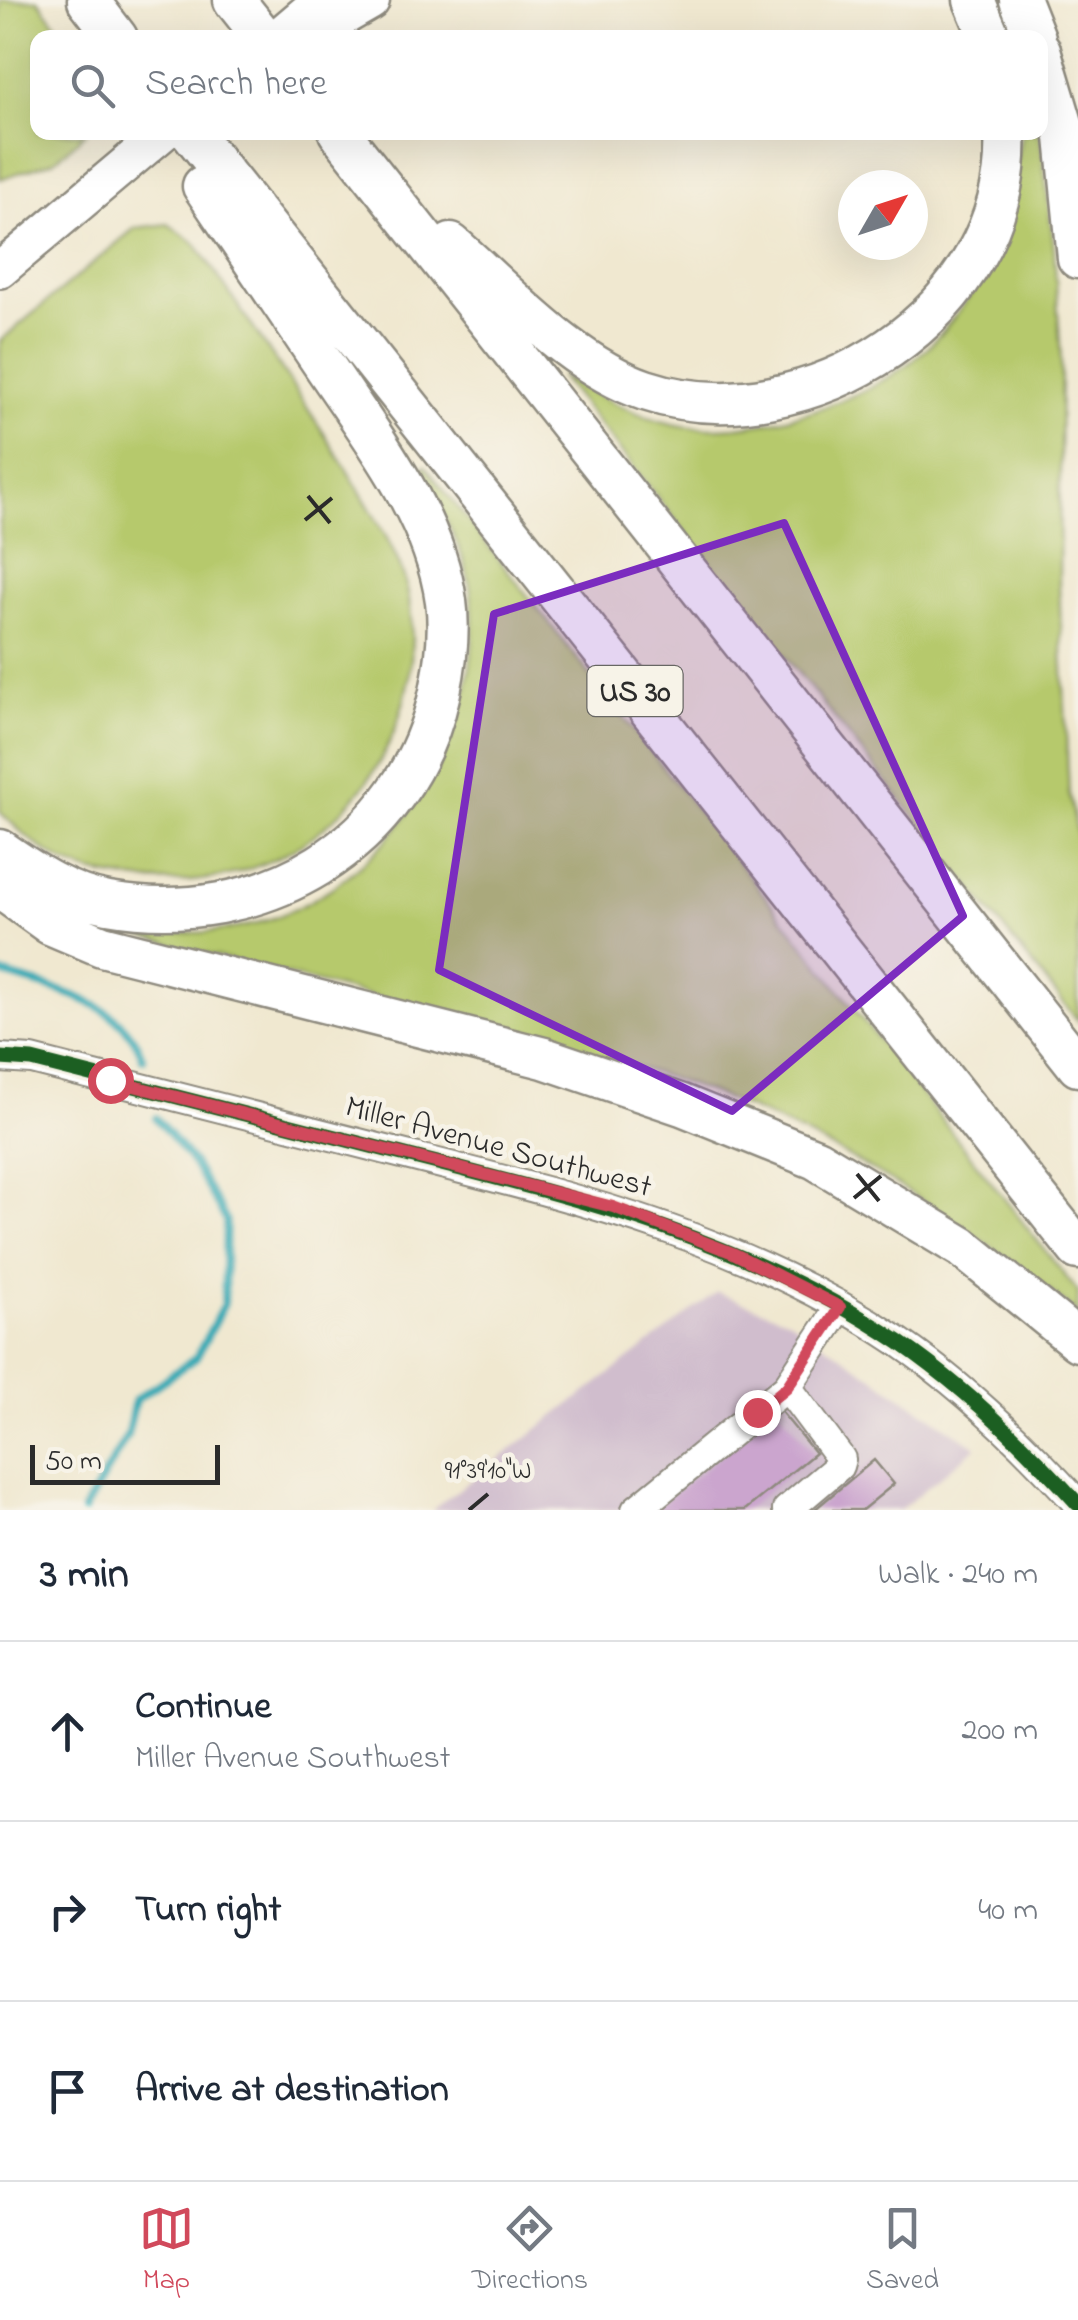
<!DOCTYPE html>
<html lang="en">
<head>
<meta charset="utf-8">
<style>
	body { margin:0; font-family:"Indie Flower",sans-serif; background:#f2f2f3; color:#1f2937 }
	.compass { position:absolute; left:838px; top:170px; width:90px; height:90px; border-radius:50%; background:#fff; box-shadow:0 10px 40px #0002; rotate:51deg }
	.scale { position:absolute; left:30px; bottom:25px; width:190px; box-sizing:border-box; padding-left:10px; border:5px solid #2b2b2b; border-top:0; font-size:28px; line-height:35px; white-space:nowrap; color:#2b2b2b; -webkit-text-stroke:8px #f7f3e8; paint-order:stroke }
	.stop { position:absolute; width:30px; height:30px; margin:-22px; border:8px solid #d1495b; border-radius:50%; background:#fff }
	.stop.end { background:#d1495b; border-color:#fff; box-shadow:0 2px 10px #0008 }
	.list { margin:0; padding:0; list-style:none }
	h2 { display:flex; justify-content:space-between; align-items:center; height:130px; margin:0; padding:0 40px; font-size:42px }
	h2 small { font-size:32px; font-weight:400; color:#747a83 }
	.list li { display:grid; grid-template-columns:65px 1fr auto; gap:30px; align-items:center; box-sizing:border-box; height:180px; padding:0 40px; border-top:2px solid #e0e1e3 }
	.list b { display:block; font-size:38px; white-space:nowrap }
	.list p { margin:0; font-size:32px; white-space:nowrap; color:#747a83 }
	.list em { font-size:32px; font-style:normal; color:#747a83 }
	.icon { flex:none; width:55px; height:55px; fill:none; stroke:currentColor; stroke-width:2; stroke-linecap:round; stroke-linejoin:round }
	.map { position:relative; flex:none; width:1078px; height:1510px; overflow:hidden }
	.search { position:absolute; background:#fff; box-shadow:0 10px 40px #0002; left:30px; right:30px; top:30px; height:110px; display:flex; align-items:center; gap:25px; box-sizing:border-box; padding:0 35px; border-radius:20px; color:#747a83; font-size:38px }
	.sheet { height:670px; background:#fff }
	nav { display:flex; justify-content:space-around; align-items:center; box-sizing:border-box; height:140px; border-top:2px solid #e0e1e3; background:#fff; font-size:28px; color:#747a83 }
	nav a { display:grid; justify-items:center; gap:5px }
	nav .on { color:#d1495b }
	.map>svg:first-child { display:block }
	.industrial { fill:#d0bdcd }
	.green { fill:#b6c96c; stroke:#707a4c; stroke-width:2.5 }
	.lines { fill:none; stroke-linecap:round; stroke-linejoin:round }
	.stream { stroke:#3aabb6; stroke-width:8 }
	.building { fill:#cba5ce }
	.minor-casing { stroke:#8e8a7e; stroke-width:32 }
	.major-casing { stroke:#8e8a7e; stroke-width:40 }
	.highway-casing { stroke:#8e8a7e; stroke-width:45 }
	.minor { stroke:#fff; stroke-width:28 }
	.major { stroke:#fff; stroke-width:35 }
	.highway { stroke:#fff; stroke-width:40 }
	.cycleway-casing { stroke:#f7f3e8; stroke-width:21 }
	.cycleway { stroke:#1b5e20; stroke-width:15 }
	.route { stroke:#d1495b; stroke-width:12 }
	.marked { fill:#7b2cbf; fill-opacity:0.2; stroke:#7b2cbf; stroke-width:8; stroke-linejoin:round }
	.ticks { fill:none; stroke:#2b2b2b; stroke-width:4 }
	.labels { text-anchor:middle; stroke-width:9; stroke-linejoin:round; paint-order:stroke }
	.shield { fill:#f7f3e8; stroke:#686764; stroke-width:2.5 }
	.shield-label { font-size:30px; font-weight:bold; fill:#2b2b2b }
	.street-label { font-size:32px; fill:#2b2b2b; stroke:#f7f3e8 }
	.ticks-label { font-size:25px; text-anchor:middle; fill:#2b2b2b; stroke:#f7f3e8; stroke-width:9; stroke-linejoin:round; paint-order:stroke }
</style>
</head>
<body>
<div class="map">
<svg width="1078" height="1510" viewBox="0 0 1078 1510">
	<rect width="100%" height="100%" fill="#f7f3e8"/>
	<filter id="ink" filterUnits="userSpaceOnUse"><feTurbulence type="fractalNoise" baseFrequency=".01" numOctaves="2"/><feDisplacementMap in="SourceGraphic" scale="20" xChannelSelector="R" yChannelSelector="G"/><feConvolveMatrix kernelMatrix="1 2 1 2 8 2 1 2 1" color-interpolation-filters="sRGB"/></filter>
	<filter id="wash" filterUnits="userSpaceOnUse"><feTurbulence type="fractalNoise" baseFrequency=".0048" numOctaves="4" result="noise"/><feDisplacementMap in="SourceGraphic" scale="40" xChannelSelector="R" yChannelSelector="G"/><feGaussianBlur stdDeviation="2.25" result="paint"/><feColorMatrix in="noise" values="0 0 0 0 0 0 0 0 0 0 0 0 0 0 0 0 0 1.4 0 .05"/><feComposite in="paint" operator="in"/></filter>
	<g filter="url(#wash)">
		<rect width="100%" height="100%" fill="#f0e8d0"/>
		<!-- industrial -->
		<path class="industrial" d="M717 1292 789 1320 976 1447 900 1510H432Z"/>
		<!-- green -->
		<path class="green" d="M0 0H38L66 37 38 38V132L86 133 54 161 0 179Z
			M1022 133H1040L1054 248 1061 360 1059 585 1069 793 1078 837V1021L560 376C596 394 633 415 673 424 747 441 869 402 924 351 945 331 969 298 985 273 1001 247 1013 166 1022 133Z
			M168 224 196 244C251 326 309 406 359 490 379 525 403 559 409 599 433 764 303 899 139 880 115 877 88 874 66 863 41 851 20 831 0 812V341L135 228Z
			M425 466 1078 1292V1314C973 1227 858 1153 732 1101 669 1075 603 1057 537 1039 391 999 243 967 98 923 155 937 223 938 279 916 404 866 493 716 469 582 462 543 437 505 419 471Z"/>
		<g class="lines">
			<!-- stream -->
			<path class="stream" d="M0 973C54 991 124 999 143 1059
				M84 1510 127 1436 135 1400 196 1358 224 1304 226 1220 193 1163 156 1118"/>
		</g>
		<g id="blocks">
			<!-- building -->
			<path class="building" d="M778 1408 815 1453 745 1510H654Z
				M874 1460 894 1484 862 1510H814Z"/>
		</g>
	</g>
	<g filter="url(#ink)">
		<use href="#blocks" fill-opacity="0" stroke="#8e8a7e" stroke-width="2.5"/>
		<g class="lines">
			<defs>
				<path id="minor" d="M0 1058 32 1060C157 1092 282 1123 406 1155 581 1199 746 1239 899 1342 966 1388 1024 1444 1078 1504
					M636 1510 787 1387 840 1307
					M787 1510 839 1466 841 1459 787 1387"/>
				<path id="major" d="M276 38 321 0
					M0 270 164 132"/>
				<path id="highway" d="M88 0 117 38
					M234 0 264 38
					M974 0 990 38
					M1020 0 1035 38
					M303 38 369 0
					M1040 50 1066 137 1078 258
					M191 132 1078 1249
					M339 132 1078 1066
					M451 244C509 294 571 365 645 390 806 444 1015 310 1005 132
					M0 850C33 873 68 896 108 903 260 930 407 846 440 692 446 664 450 630 446 601 434 515 373 438 326 368 285 307 244 246 203 186
					M0 888 50 924 102 946 544 1058 682 1105 816 1159 962 1247 1078 1341"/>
			</defs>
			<!-- minor casing -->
			<use href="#minor" class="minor-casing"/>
			<!-- major casing -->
			<use href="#major" class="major-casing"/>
			<!-- highway casing -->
			<use href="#highway" class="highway-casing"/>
			<!-- minor -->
			<use href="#minor" class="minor"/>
			<!-- major -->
			<use href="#major" class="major"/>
			<!-- highway -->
			<use href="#highway" class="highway"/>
			<defs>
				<path id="cycleway" d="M0 1058 32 1060C157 1092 282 1123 406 1155 581 1199 746 1239 899 1342 966 1388 1024 1444 1078 1504"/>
			</defs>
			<!-- cycleway casing -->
			<use href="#cycleway" class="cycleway-casing"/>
			<!-- cycleway -->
			<use href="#cycleway" class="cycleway"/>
		</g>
	</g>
	<g class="lines" filter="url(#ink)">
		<!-- route -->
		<path class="route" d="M110 1080 613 1207 733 1253 840 1307 787 1387 757 1412"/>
	</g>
	<!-- marked area -->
	<path class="marked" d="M784 523 963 916 732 1111 439 970 494 614Z"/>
	<!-- ticks -->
	<path class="ticks" d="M308 496 330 523M305 520 332 498M857 1174 879 1201M854 1198 881 1176M469 1510 488 1494"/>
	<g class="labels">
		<!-- shield labels -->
		<rect class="shield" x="587.5" y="666" width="95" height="50" rx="8"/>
		<g class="shield-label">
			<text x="635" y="701">US 30</text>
		</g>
		<!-- street labels -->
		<g class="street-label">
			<text transform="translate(499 1145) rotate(15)" y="11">Miller Avenue Southwest</text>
		</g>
	</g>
	<g class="ticks-label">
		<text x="488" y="1478">91°39'10"W</text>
	</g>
</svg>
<svg class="compass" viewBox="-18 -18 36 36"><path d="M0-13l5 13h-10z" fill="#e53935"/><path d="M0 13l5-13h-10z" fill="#747a83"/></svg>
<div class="scale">50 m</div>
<div class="stop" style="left:110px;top:1080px"></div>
<div class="stop end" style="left:757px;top:1412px"></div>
<div class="search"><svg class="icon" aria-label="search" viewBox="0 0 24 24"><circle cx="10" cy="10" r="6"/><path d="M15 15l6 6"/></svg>Search here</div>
</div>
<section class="sheet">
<h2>3 min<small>Walk · 240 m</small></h2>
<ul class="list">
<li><svg class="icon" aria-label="ahead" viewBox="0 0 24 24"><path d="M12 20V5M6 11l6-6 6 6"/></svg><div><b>Continue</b><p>Miller Avenue Southwest</p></div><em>200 m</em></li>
<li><svg class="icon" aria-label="right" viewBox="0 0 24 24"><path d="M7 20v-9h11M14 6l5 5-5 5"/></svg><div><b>Turn right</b></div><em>40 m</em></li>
<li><svg class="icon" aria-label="arrive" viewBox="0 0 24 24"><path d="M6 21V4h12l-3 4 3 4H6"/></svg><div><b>Arrive at destination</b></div></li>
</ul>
</section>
<nav>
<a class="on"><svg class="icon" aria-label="map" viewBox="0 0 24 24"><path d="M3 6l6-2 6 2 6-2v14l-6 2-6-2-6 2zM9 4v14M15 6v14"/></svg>Map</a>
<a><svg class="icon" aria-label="directions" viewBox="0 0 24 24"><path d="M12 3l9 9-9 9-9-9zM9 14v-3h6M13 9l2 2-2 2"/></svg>Directions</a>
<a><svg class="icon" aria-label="saved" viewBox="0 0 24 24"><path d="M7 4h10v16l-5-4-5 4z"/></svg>Saved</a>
</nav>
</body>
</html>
